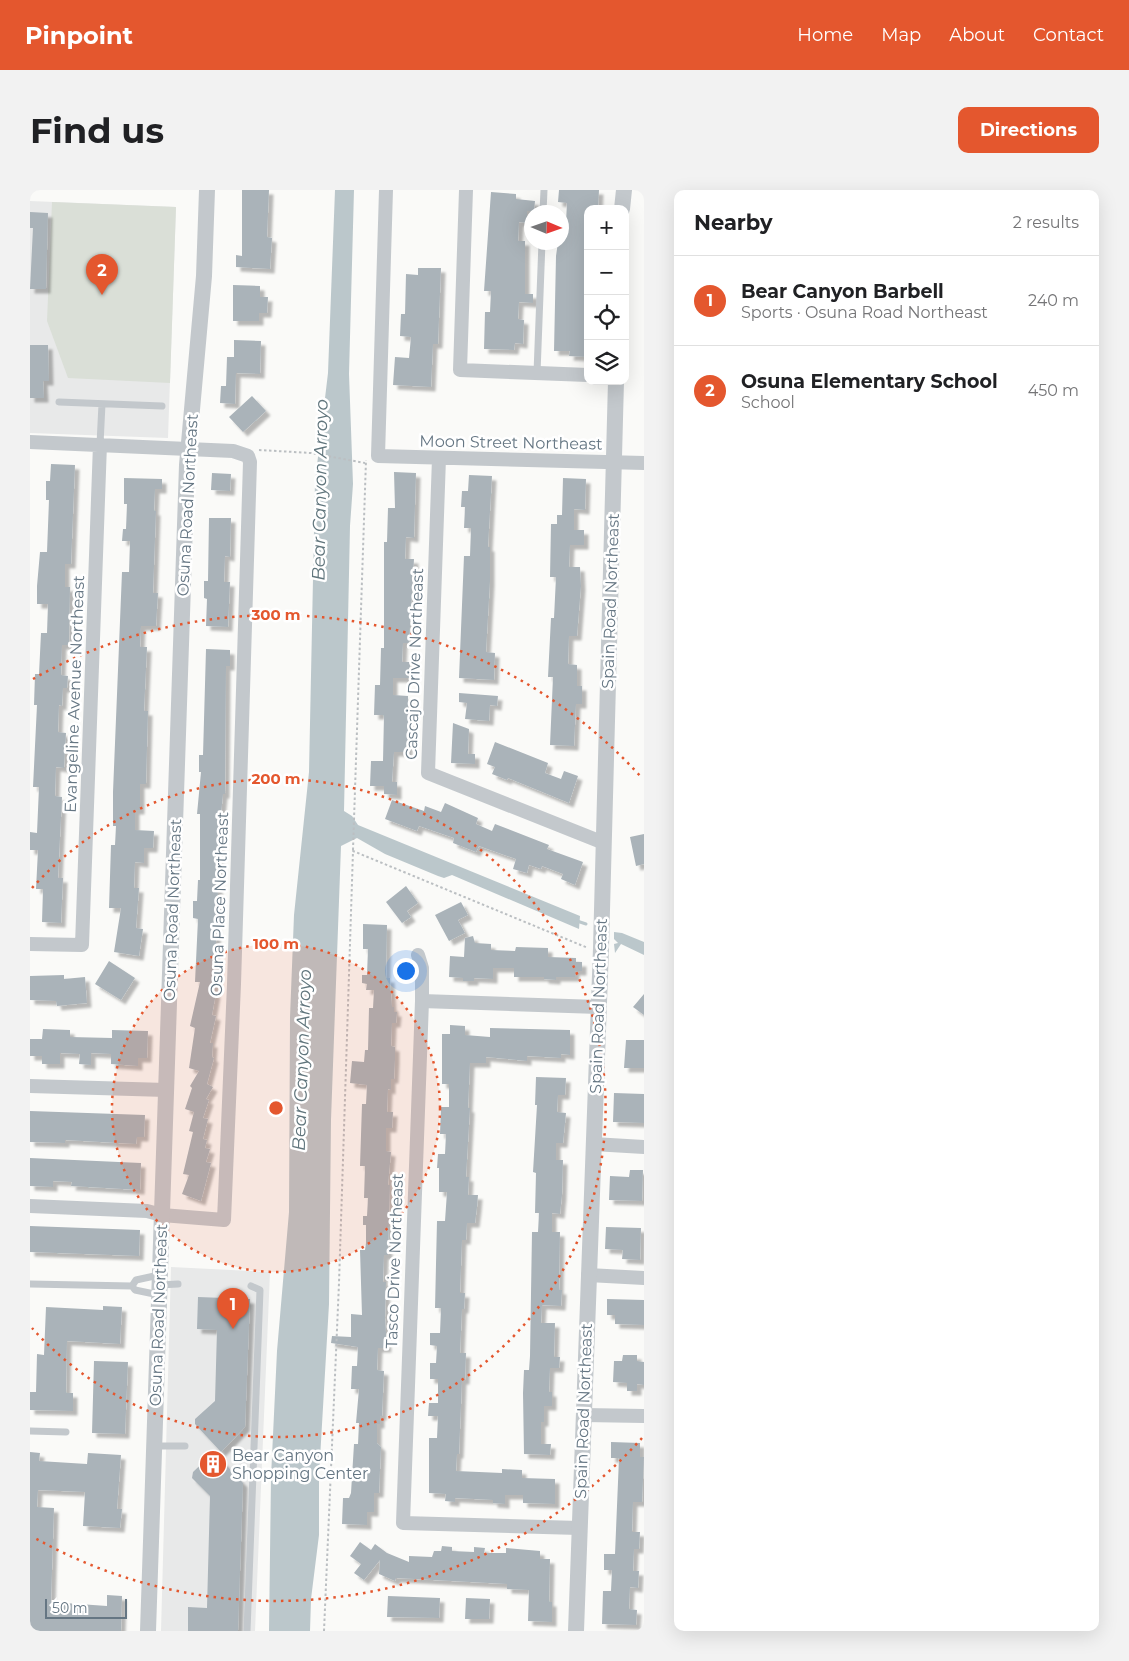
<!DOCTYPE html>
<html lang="en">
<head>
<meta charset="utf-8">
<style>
	body { margin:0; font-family:Montserrat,sans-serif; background:#f2f2f2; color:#202124 }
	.controls { position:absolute; right:15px; top:15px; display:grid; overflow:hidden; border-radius:10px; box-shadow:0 5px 20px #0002 }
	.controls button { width:45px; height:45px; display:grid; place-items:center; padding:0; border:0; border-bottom:1px solid #e0e0e0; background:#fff; color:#202124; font:25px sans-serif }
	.compass { position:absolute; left:494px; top:15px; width:45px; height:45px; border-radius:50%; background:#fff; box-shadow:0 5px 20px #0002; rotate:92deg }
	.scale { position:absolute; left:15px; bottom:12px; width:82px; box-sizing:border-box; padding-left:5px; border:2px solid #657683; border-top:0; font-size:14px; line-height:18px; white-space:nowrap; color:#657683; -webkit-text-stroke:4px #fff; paint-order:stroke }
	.you { position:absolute; left:375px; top:780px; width:18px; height:18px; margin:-12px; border:4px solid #fff; border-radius:50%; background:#1a73e8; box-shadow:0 0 0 8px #1a73e833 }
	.badge { display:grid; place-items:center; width:32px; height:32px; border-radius:50%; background:#e4572e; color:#fff; font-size:16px; font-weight:700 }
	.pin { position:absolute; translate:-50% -41px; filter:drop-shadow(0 1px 2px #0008) }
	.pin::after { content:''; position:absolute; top:26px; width:18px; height:15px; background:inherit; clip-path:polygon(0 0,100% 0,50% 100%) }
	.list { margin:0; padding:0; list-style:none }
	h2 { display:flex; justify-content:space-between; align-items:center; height:65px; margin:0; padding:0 20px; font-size:21px }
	h2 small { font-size:16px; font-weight:400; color:#757577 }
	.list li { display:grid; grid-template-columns:32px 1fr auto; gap:15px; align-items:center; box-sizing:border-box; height:90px; padding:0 20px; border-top:1px solid #e0e0e0 }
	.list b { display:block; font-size:19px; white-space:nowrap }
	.list p { margin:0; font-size:16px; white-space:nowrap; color:#757577 }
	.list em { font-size:16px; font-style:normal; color:#757577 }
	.icon { flex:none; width:28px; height:28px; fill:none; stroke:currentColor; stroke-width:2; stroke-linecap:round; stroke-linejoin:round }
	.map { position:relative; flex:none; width:614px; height:1441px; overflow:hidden; border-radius:10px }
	header { display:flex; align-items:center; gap:30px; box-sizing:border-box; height:70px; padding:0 25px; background:#e4572e; color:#fff }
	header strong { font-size:24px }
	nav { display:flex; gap:28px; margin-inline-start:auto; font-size:18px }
	.intro { display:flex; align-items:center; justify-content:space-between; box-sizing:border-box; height:120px; padding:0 30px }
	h1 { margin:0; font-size:35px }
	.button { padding:12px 22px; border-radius:10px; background:#e4572e; color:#fff; font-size:18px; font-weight:700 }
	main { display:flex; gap:30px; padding:0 30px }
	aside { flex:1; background:#fff; border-radius:10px; box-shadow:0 5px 20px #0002 }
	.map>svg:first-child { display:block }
	.built { fill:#e8e9e9 }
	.green { fill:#dadfd7 }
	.water { fill:#bbc7cb }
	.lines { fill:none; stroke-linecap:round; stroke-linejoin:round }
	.stream { stroke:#bbc7cb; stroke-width:3 }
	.building { fill:#aab3b9; filter:url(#shadow) }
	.path { stroke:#bbbfc2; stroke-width:2; stroke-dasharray:2.5 2.5; stroke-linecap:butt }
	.service { stroke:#c3c8cc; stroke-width:7 }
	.minor { stroke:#c3c8cc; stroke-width:14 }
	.tertiary { stroke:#c3c8cc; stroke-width:16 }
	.ring { fill:none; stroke:#e4572e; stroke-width:2.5; stroke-dasharray:2.5 5 }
	.labels { text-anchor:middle; stroke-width:5; stroke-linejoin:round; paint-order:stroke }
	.street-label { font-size:16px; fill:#657683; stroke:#fff }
	.poi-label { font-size:16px; fill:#657683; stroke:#fff; text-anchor:start }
	.water-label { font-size:18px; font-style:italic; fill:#60757c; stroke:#fff }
	.centre { fill:#e4572e; stroke:#fff; stroke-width:2.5 }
	.ring-label { font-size:15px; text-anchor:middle; font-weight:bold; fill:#e4572e; stroke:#fff; stroke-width:5; stroke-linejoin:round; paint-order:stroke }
</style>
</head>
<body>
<header>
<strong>Pinpoint</strong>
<nav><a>Home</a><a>Map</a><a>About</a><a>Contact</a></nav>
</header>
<div class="intro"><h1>Find us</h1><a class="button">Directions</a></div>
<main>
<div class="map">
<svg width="614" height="1441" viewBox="0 0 614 1441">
	<defs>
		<filter id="shadow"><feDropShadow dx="4.5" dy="4.5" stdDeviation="1" flood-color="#0004"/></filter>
	</defs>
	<rect width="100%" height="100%" fill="#fafaf8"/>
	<!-- built -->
	<path class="built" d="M0 11 146 17 138 248 0 243Z
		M141 1077 240 1082 225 1441H131Z"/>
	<!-- green -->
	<path class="green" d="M22 12 146 17 140 193 38 188 17 131Z"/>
	<!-- water -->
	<path class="water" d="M305 0H324L319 184 323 294 320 336 314 621 322 626 328 635 550 726 549 739 422 685 414 688 408 686 355 664 327 648 311 656 301 930 299 1114 289 1286V1345L281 1409 280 1441H239L241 1287 247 1161 259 1022 260 827 264 725 279 582 285 292 298 183Z
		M584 742 592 743 614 752V765L591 754 585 763 584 754 588 753 584 749Z"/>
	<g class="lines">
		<!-- stream -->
		<path class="stream" d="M547 731 556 734"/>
	</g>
	<!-- building -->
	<path class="building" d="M212 0H239L237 47 242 48 240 79 206 77V65L212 66Z
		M529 0H569L568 19H558V167L539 166 540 161H524L526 66 528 52H532V32H536L537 13 528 12Z
		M461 2 486 4V9L505 11 504 21H497V33L489 32 488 51H495V104H503V113L489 112 488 129 494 130 493 154 485 153 484 160 454 159 455 122H460L461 101H454Z
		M0 22 18 23 16 99H0L3 38H0Z
		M388 78H411L408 154H403L401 197 363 195 365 167 379 168 381 147 370 146 371 124H375L376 84 388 85Z
		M203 95 230 96V107H238L237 123H229V131H203Z
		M204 150 231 151 230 184 206 183 205 214 190 213 191 196H196L197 167H204Z
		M0 155H18L19 191H13L14 208H0Z
		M222 206 236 221 213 242 199 227Z
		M21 274 45 275 41 374H35V397H40L39 455H32L31 485 38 486 37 498H33L32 516 29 515 28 542 36 543 34 578 26 577 25 606 32 607 28 688H33L31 733 12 732 13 699H6L8 660H0V642L7 643 9 597H3L7 515H4L5 484H9L11 443H17L18 414H7V396L10 362H17L19 310H16V291H20Z
		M364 282 386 283 384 348 376 347 375 369H384L379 453H373L372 472H380V488H363V505L378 506V562H364L362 592H367V605L354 604V596H340L341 571H353L354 525H344L345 495H350L351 458H354V352H357L358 318H365Z
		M182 283 201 284 200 301 181 300Z
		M439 285 462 286 458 357H460V391L456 462 465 463 464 490 429 488 434 366H440L441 338H434L435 317H431L432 301H438Z
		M94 288 132 289V299H125L124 321H126L123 403H128L126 436H111L110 457H117L114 521H118L116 594H110V620H105V640L124 641 123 658H114V673L105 672 104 698H109L106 738 113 739 109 766 84 762 91 718H79L81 655H85L86 636H83V602L92 382H99L100 351H92L93 339H96L97 314H94Z
		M533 288 556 289 555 320 544 319V340H554V355H540L539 377H550L551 396 547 446H539L538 474 547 475V496H552V514H546L544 556 520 555 523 487H518L521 428H524L526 387H520L521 334H527V325H532Z
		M179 328H201L200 367 195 366 194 392H200L198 437 176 436 177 409 174 408V391H178Z
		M176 459 200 460V476H196L195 604H193L191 624 184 803H186L182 825 186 826 180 853H183L182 867 184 868 177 894 183 897 176 909 179 910 173 928 178 929 173 949 177 950 175 958 180 959 176 972 181 973 171 1011 152 1004 159 985 153 984 163 942 159 941 164 922 155 919 162 898 160 896 169 881 159 878 165 838 160 836 170 792H165L168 729 163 728V711H167L168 690H170V624H167L171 582H169V565H173Z
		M429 503 468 506 467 516 460 515 459 531 435 529 437 513 429 512Z
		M423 533 439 539 438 564H445V574L421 573Z
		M465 552 518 573 515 583 531 589 534 581 548 586 539 613 478 588 477 590 462 584 465 577 457 574Z
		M362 610 394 621 395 616 411 622 415 613 448 628 446 634 462 641 465 634 519 655 517 659 553 672 545 695 531 689 533 684 512 676 511 679 499 675 497 683 483 679 486 669 449 656 446 662 423 653 424 648 389 636 387 641 355 629Z
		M614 644V674L606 676 600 647Z
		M376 696 388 713 377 721 381 727 372 733 356 712Z
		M431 712 438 725 428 730 435 743 419 751 405 725Z
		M333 734 357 735 356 788H360L362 817H364V822H367L366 833H362L361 856 365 857V869L364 889H361V900L358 899 357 922H363L362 938H356V961L361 962 358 995H360L358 1065H354L353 1092H356L355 1128 357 1158H348L347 1180 354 1181 352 1226H350V1234H347V1253L351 1257 349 1303H344V1322H337V1335L312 1334 313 1308H319L321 1303 324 1254H328L329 1233H326L329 1199H321L322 1176H327L328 1157 301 1153 302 1146 321 1147V1124L332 1125 330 1060H335L336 1053V1035H333V1026H337L338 1008H334L335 976H330L332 914H336L337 895 320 893 322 871 334 872 335 860H338L339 818H343L344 800H336L337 794 332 793V785H337L338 759H333Z
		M443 746 445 753 461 754V760L485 761 486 757 518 758V767L546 768V772H552V781H545V787H526V790L514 789V787H484V778H463V789L444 788V791H433V788L419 787 420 766 434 767 435 748Z
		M79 771 105 788 91 810 65 794Z
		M34 785V789L55 787 57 813 27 816 26 811 0 810V786Z
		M614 804V825L603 817Z
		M420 835 435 836V845L460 847V838L540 840V865L531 864V868L497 866V871L456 867V873H440L438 918H440L436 987H439L438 1005H448L447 1017 445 1033H437L436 1050H432L430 1103H435L434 1119H432L430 1163H436L435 1190H432L429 1264H427L426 1281 472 1283V1279L492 1280V1288L525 1289V1314L493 1313V1305H475V1314L463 1313V1310L425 1308V1312L415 1311 416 1304 399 1303V1248H407L408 1226H398L399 1213H408V1189H400V1173H406L407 1156 400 1155V1143H410L411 1118H405L407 1031H415L417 1002H409V978H407L408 964H415L416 944H410L411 917H419V894H412V844H420Z
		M13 839 40 840V847L82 848V840L118 841 117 868H108V876L81 874V864L61 863V875L49 874 50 864 30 863V874H12V866H0V849H12Z
		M596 850H614V878H594Z
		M506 887 536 888 535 905H528L527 922 536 923 533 953H526V970H533L532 1005 530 1024 522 1023V1042H530L529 1100H532L531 1116 512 1115 511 1133H525L524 1167H530L529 1178H520L519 1202H522V1216H514V1232H511V1254H521L520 1265 494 1264 493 1203 494 1180H499L500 1166 502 1042H508L509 1023H505L506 983 503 982 507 915H505Z
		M584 903 614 904V933L583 932Z
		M0 921 115 925 114 947H107L106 954 35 950V953L0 952Z
		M0 968 111 973 110 1000 41 996 42 992 23 991V997L0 996Z
		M600 980H613L612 1011 579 1010 580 986 599 987Z
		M0 1036 110 1040 109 1066 0 1062Z
		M576 1037 611 1038 610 1070 592 1069 593 1060 575 1059Z
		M168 1107 220 1109 215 1237 191 1262 165 1234V1229L185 1211 187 1140 167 1139Z
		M577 1109 614 1110V1135L585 1134V1125H577Z
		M73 1116 92 1117 90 1154 37 1151 36 1203H43V1221L0 1220V1202H6L7 1164 14 1165 16 1117 73 1120Z
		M593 1165H607V1171L614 1172V1195L607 1194V1201H597V1193L583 1192 584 1171H592Z
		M64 1171 98 1172 95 1244 62 1243Z
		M581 1252 610 1253V1267H614L612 1312H603L602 1342H610L609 1359H604L603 1381H609L608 1398 600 1397 599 1419 607 1420 606 1435 572 1434 573 1401H581L582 1380H574V1364H585L589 1268H581Z
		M0 1262 10 1263 9 1271 57 1274 58 1263 91 1265 87 1319H92L90 1338 53 1336 55 1302 8 1300 7 1317 24 1318 21 1412 77 1416V1405L92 1406 91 1441H0Z
		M184 1262 213 1293 208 1441H158V1417L177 1418 180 1306 162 1288 163 1282Z
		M330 1352 341 1360 345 1354 357 1363 379 1372V1366L402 1367 404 1361H411L412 1356 422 1357V1361L444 1362V1357L455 1358 454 1363H476V1358L510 1361V1369H520L519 1412H522V1432L498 1431 499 1400 477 1399V1394L366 1388 365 1391 349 1384 350 1370 334 1390 324 1383 331 1374 320 1366Z
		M358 1406 410 1408 409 1428 357 1427Z
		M436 1408 460 1409 459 1429H435Z"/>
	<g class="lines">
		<!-- path -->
		<path class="path" d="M229 260 281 263 335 273
			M323 660 336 270
			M294 1441 309 1093 323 661 558 758"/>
		<!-- service -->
		<path class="service" d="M513 22 514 0
			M507 183 512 52
			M29 212 132 216
			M70 254 72 214
			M0 1094 102 1096
			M129 1095 148 1094
			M129 1105 105 1100 102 1096 106 1090 129 1085
			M0 1241 36 1242
			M124 1256H155
			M217 1441 230 1100 221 1096"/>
		<!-- minor -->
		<path class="minor" d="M356 0 348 266 614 273
			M436 0 430 180 558 185
			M0 252 203 261 218 266 220 272 204 794 194 1030 132 1025 117 1021 0 1016
			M409 268 398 583 574 653
			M0 754 52 755 70 254
			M388 765 392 778V811
			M0 896 136 900
			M563 954 614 957
			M558 1085 614 1088
			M554 1225 614 1226
			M549 1338 373 1333 392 811 569 817"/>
		<!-- tertiary -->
		<path class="tertiary" d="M592 19 594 0
			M118 1441 157 275 174 86 177 0
			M546 1441 571 758 586 191"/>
	</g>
	<!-- distance rings -->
	<circle cx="246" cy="918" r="164" fill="#e4572e" fill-opacity=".12"/>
	<g class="ring">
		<circle cx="246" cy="918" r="164"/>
		<path d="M2 698A329 329 0 1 1 2 1138"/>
		<path d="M612 1248A493 493 0 0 1 3 1347M3 489A493 493 0 0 1 612 588"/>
	</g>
	<!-- icons -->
	<defs>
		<symbol id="building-disc" viewBox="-11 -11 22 22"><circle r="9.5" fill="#e4572e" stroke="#fff"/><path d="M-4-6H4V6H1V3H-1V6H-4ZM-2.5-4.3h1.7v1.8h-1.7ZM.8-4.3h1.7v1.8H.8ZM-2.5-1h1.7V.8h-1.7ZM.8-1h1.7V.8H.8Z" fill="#fff"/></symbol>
	</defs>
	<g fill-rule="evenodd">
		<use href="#building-disc" x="167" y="1258" width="32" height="32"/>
	</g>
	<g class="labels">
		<!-- street labels -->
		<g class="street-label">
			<text transform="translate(481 252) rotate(1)" y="6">Moon Street Northeast</text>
			<text transform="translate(157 315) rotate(-87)" y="6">Osuna Road Northeast</text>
			<text transform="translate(580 411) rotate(-88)" y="6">Spain Road Northeast</text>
			<text transform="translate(384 474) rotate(-88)" y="6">Cascajo Drive Northeast</text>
			<text transform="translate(44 504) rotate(-88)" y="6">Evangeline Avenue Northeast</text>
			<text transform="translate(189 714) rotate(-88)" y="6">Osuna Place Northeast</text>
			<text transform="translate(142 720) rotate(-88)" y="6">Osuna Road Northeast</text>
			<text transform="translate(568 816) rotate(-88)" y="6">Spain Road Northeast</text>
			<text transform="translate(364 1071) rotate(-88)" y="6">Tasco Drive Northeast</text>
			<text transform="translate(128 1125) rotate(-88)" y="6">Osuna Road Northeast</text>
			<text transform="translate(553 1221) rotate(-88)" y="6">Spain Road Northeast</text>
		</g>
		<!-- poi labels -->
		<g class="poi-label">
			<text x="202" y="1271">Bear Canyon<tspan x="202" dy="18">Shopping Center</tspan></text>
		</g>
		<!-- water labels -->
		<g class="water-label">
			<text transform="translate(290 300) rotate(-89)" y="6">Bear Canyon Arroyo</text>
			<text transform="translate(272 870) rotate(-88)" y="6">Bear Canyon Arroyo</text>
		</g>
	</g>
	<circle cx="246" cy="918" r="8" class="centre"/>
	<g class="ring-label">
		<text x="246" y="430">300 m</text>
		<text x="246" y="594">200 m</text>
		<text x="246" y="759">100 m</text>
	</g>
</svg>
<div class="controls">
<button>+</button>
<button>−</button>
<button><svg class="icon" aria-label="locate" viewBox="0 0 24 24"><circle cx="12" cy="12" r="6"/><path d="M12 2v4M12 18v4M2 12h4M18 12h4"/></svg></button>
<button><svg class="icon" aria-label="layers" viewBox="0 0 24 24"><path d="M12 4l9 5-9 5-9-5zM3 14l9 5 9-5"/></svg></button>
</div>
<svg class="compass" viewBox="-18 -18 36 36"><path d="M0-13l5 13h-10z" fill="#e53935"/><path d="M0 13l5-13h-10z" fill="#757577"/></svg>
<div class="scale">50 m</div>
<div class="you"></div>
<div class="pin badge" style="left:203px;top:1139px">1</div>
<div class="pin badge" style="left:72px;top:105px">2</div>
</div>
<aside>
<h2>Nearby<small>2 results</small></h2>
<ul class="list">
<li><span class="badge">1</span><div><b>Bear Canyon Barbell</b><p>Sports · Osuna Road Northeast</p></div><em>240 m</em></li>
<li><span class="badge">2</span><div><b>Osuna Elementary School</b><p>School</p></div><em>450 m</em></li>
</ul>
</aside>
</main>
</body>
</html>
